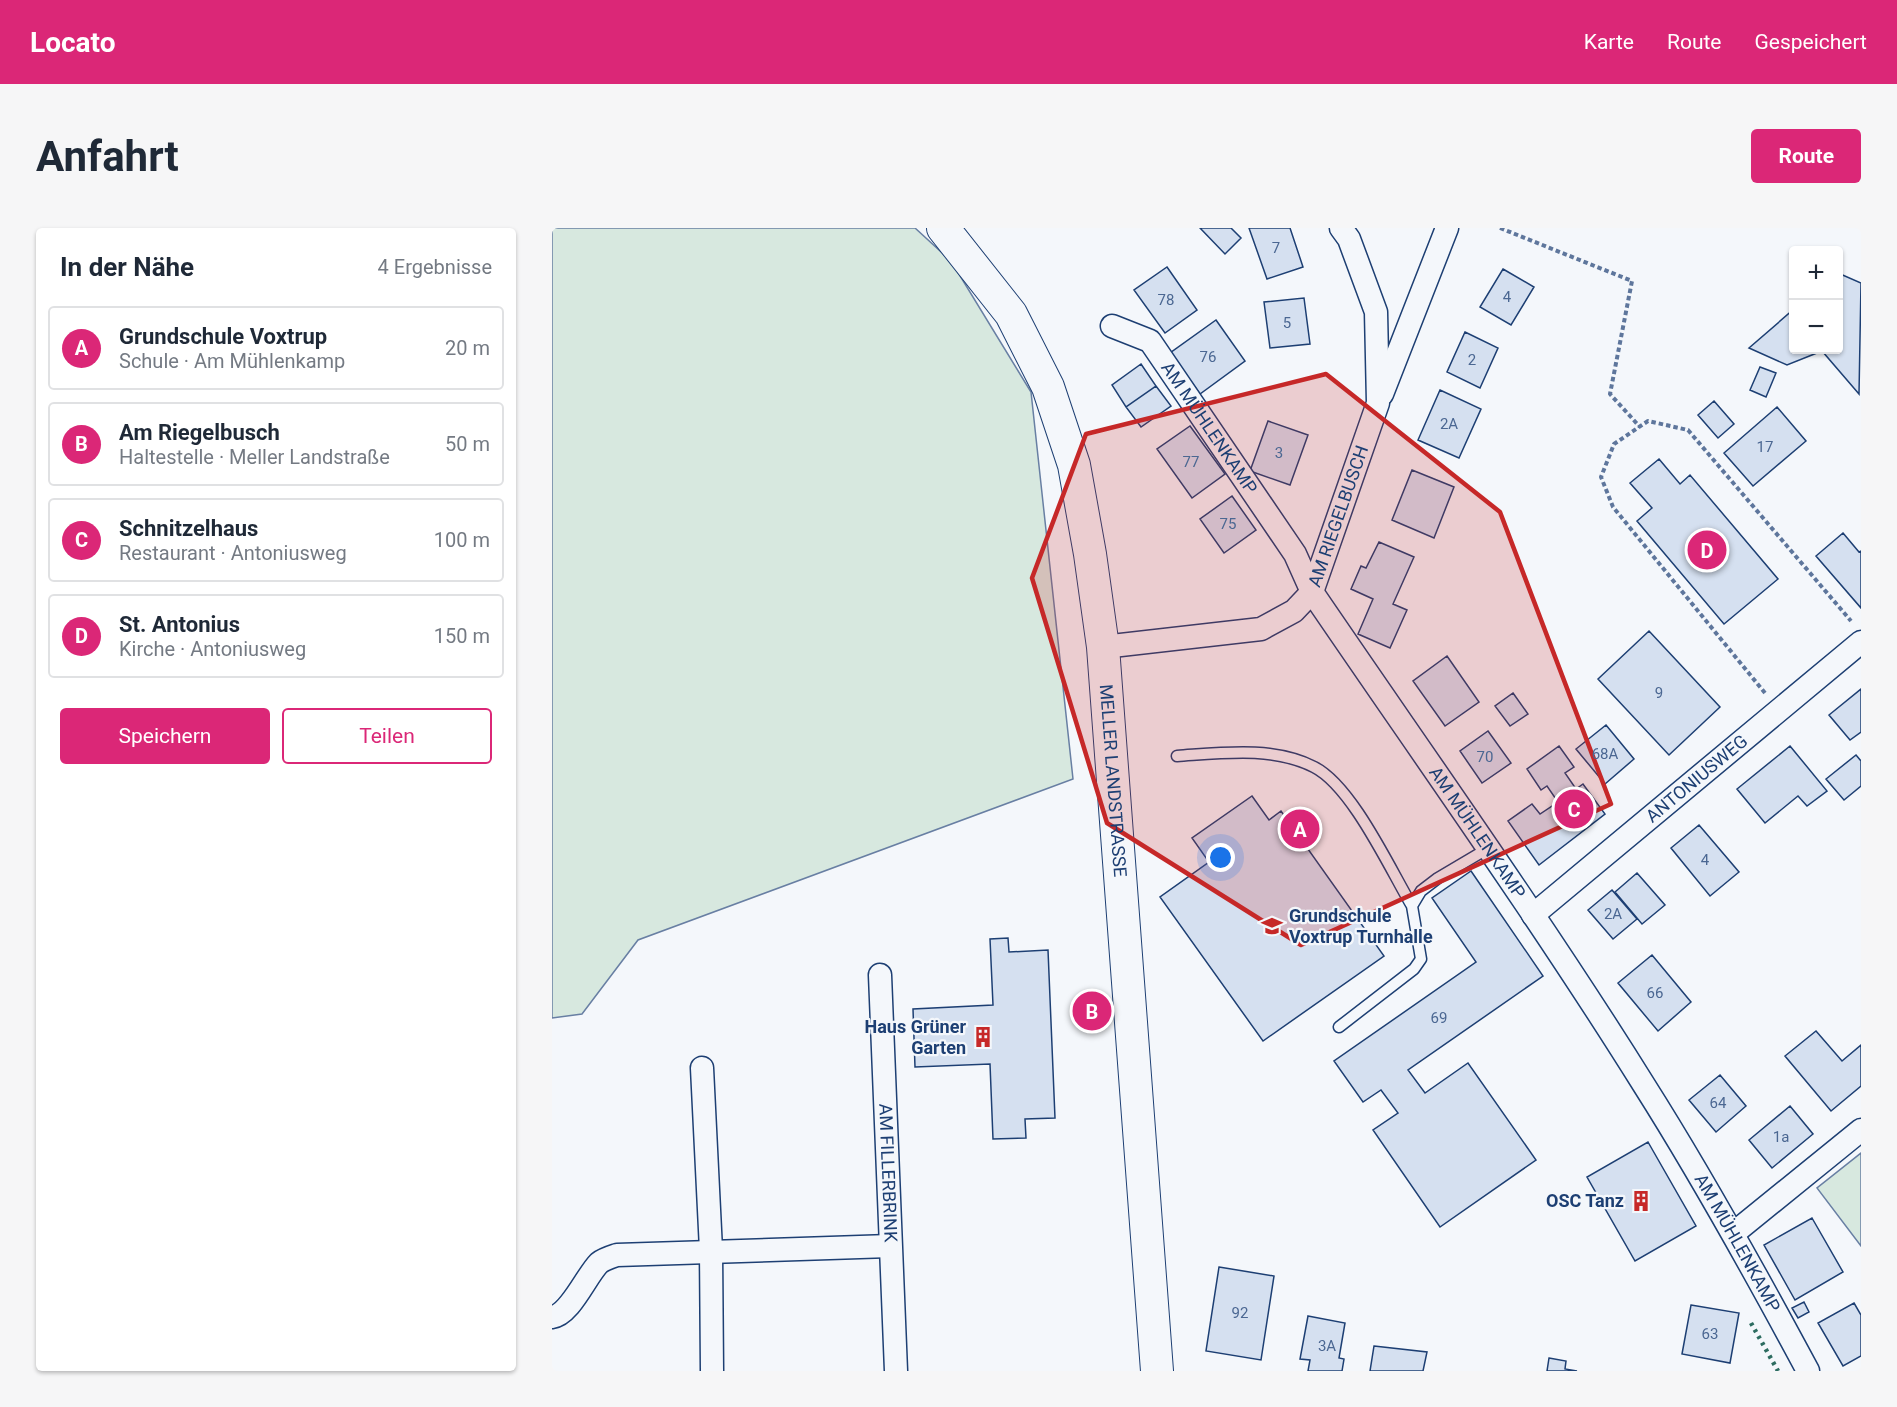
<!DOCTYPE html>
<html lang="de">
<head>
<meta charset="utf-8">
<style>
	body { margin:0; font-family:Roboto,sans-serif; background:#f6f6f7; color:#1f2937 }
	.controls { position:absolute; right:18px; top:18px; display:grid; overflow:hidden; border-radius:6px; box-shadow:0 2px 4px #0004 }
	.controls button { width:54px; height:54px; display:grid; place-items:center; padding:0; border:0; border-bottom:2px solid #e0e1e3; background:#fff; color:#1f2937; font:30px sans-serif }
	.you { position:absolute; left:669px; top:630px; width:21px; height:21px; margin:-15px; border:4px solid #fff; border-radius:50%; background:#1a73e8; box-shadow:0 0 0 9px #1a73e833 }
	.badge { display:grid; place-items:center; width:39px; height:39px; border-radius:50%; background:#db2777; color:#fff; font-size:20px; font-weight:700 }
	.pin { position:absolute; translate:-50% -50%; border:3px solid #fff; box-shadow:0 2px 6px #0006 }
	.list { margin:0; padding:0; list-style:none }
	h2 { display:flex; justify-content:space-between; align-items:center; height:78px; margin:0; padding:0 24px; font-size:26px }
	h2 small { font-size:20px; font-weight:400; color:#747a83 }
	.list li { display:grid; grid-template-columns:39px 1fr auto; gap:18px; align-items:center; box-sizing:border-box; height:84px; margin:0 12px 12px; padding:0 12px; border:2px solid #e0e1e3; border-radius:6px }
	.list b { display:block; font-size:22px; white-space:nowrap }
	.list p { margin:0; font-size:20px; white-space:nowrap; color:#747a83 }
	.list em { font-size:20px; font-style:normal; color:#747a83 }
	.actions { display:flex; gap:12px; padding:18px 24px }
	.actions a { flex:1; padding:14px 0; border:2px solid #db2777; border-radius:6px; text-align:center; font-size:21px; color:#db2777 }
	.actions .main { background:#db2777; color:#fff }
	.map { position:relative; flex:none; width:1309px; height:1143px; overflow:hidden; border-radius:6px }
	header { display:flex; align-items:center; gap:36px; box-sizing:border-box; height:84px; padding:0 30px; background:#db2777; color:#fff }
	header strong { font-size:28px }
	nav { display:flex; gap:33px; margin-inline-start:auto; font-size:21px }
	.intro { display:flex; align-items:center; justify-content:space-between; box-sizing:border-box; height:144px; padding:0 36px }
	h1 { margin:0; font-size:42px }
	.button { padding:15px 27px; border-radius:6px; background:#db2777; color:#fff; font-size:21px; font-weight:700 }
	main { display:flex; gap:36px; padding:0 36px }
	aside { flex:1; background:#fff; border-radius:6px; box-shadow:0 2px 4px #0004 }
	.map>svg:first-child { display:block }
	.green { fill:#d7e8df; stroke:#687fa3; stroke-width:1.5 }
	.building { fill:#d5e0f0; stroke:#1d3f73; stroke-width:1.5 }
	.lines { fill:none; stroke-linecap:round; stroke-linejoin:round }
	.lane-casing { stroke:#1d3f73; stroke-width:13 }
	.street-casing { stroke:#1d3f73; stroke-width:25 }
	.secondary-casing { stroke:#1d3f73; stroke-width:34 }
	.path { stroke:#5e769c; stroke-width:4; stroke-dasharray:4.5 3; stroke-linecap:butt }
	.lane { stroke:#f4f7fb; stroke-width:10 }
	.street { stroke:#f4f7fb; stroke-width:22 }
	.secondary { stroke:#f4f7fb; stroke-width:32 }
	.hedge { stroke:#2c6c60; stroke-width:4.5; stroke-dasharray:3 4.5; stroke-linecap:butt }
	.marked { fill:#c62828; fill-opacity:0.2; stroke:#c62828; stroke-width:4.5; stroke-linejoin:round }
	.labels { text-anchor:middle; stroke-width:4.5; stroke-linejoin:round; paint-order:stroke }
	.number-label { font-size:15px; fill:#4b6792 }
	.street-label { font-size:18px; fill:#1d3f73; stroke:#f4f7fb }
	.poi-label { font-size:18px; font-weight:bold; fill:#1d3f73; stroke:#f4f7fb; text-anchor:end }
</style>
</head>
<body>
<header>
<strong>Locato</strong>
<nav><a>Karte</a><a>Route</a><a>Gespeichert</a></nav>
</header>
<div class="intro"><h1>Anfahrt</h1><a class="button">Route</a></div>
<main>
<aside>
<h2>In der Nähe<small>4 Ergebnisse</small></h2>
<ul class="list">
<li><span class="badge">A</span><div><b>Grundschule Voxtrup</b><p>Schule · Am Mühlenkamp</p></div><em>20 m</em></li>
<li><span class="badge">B</span><div><b>Am Riegelbusch</b><p>Haltestelle · Meller Landstraße</p></div><em>50 m</em></li>
<li><span class="badge">C</span><div><b>Schnitzelhaus</b><p>Restaurant · Antoniusweg</p></div><em>100 m</em></li>
<li><span class="badge">D</span><div><b>St. Antonius</b><p>Kirche · Antoniusweg</p></div><em>150 m</em></li>
</ul>
<div class="actions"><a class="main">Speichern</a><a>Teilen</a></div>
</aside>
<div class="map">
<svg width="1309" height="1143" viewBox="0 0 1309 1143">
	<rect width="100%" height="100%" fill="#f4f7fb"/>
	<!-- green -->
	<path class="green" d="M0 0H363L399 33 479 164 521 551 86 712 30 786 0 790Z
		M1309 925V1018L1265 960Z"/>
	<!-- building -->
	<path class="building" d="M648 0H679L689 10 673 26Z
		M697 0H738L751 39 715 51Z
		M615 39 645 82 613 105 582 62Z
		M951 41 982 59 959 97 928 79Z
		M1286 45 1309 55 1307 166 1270 123 1235 137 1197 120 1242 81V122H1286Z
		M752 70 758 116 718 120 712 74Z
		M664 92 693 133 648 166 618 125Z
		M913 104 946 120 928 160 895 144Z
		M589 136 604 158 574 179 560 157Z
		M1208 139 1224 145 1214 169 1198 162Z
		M604 158 619 178 589 199 574 179Z
		M888 162 929 181 907 230 866 212Z
		M1162 173 1182 196 1166 210 1146 187Z
		M1225 179 1254 213 1201 258 1172 225Z
		M716 193 756 207 738 257 698 243Z
		M638 198 673 246 640 270 605 221Z
		M1107 231 1128 256 1138 247 1226 351 1172 396 1085 293 1100 280 1078 255Z
		M860 242 902 259 882 310 840 292Z
		M680 268 704 302 672 325 648 291Z
		M1291 305 1307 324 1309 323V380L1264 328Z
		M827 314 862 329 841 376 855 382 838 420 806 406 821 371 799 361 809 338 814 340Z
		M1097 403 1168 479 1117 527 1046 451Z
		M895 428 927 474 893 498 861 453Z
		M1309 461V504L1298 512 1277 487Z
		M961 465 976 486 958 498 943 478Z
		M1054 497 1082 531 1053 556 1024 521Z
		M936 503 959 535 930 555 908 523Z
		M1007 518 1022 539 1013 545 1024 561 1031 556 1053 586 987 637 956 593 980 576 988 586 1006 574 995 558 989 562 975 541Z
		M1238 518 1275 563 1255 578 1246 568 1213 595 1185 561Z
		M1304 527 1309 533V558L1292 572 1274 551Z
		M700 568 717 592 729 583 832 728 711 813 608 669 657 634 640 610Z
		M1147 597 1187 644 1158 668 1119 620Z
		M919 643 991 748 856 842 873 865 916 835 984 932 888 999 821 902 846 885 829 862 811 874 782 833 924 734 880 670Z
		M1085 645 1113 677 1090 696 1063 664Z
		M1060 662 1085 691 1061 711 1036 682Z
		M456 710 457 724 496 722 503 890 473 891 474 910 441 911 438 836 363 839 361 781 441 777 438 711Z
		M1100 727 1139 774 1106 803 1066 755Z
		M1264 803 1290 833 1309 817V858L1279 883 1233 828Z
		M1168 847 1194 878 1164 904 1137 872Z
		M1238 878 1261 906 1220 940 1197 912Z
		M1096 914 1144 998 1083 1033 1035 949Z
		M1260 990 1291 1044 1243 1072 1212 1017Z
		M667 1039 722 1048 709 1132 654 1123Z
		M1252 1074 1257 1084 1246 1090 1240 1080Z
		M1302 1075 1309 1087V1128L1291 1138 1266 1095Z
		M1139 1077 1187 1085 1178 1135 1130 1126Z
		M756 1088 793 1095 787 1130 792 1131 790 1143H756L758 1132 748 1131Z
		M822 1118 875 1124 871 1143H818Z
		M997 1130 1014 1133 1013 1141 1025 1143H995Z"/>
	<g class="lines">
		<defs>
			<path id="lane" d="M625 528C670 525 721 518 762 539 800 558 838 641 860 678
				M787 799 862 741 869 731 860 678 869 663 886 650 935 621"/>
			<g id="street">
				<path id="s1" d="M560 98 598 113 743 326 760 364C871 527 987 689 1092 857 1151 950 1204 1046 1256 1143"/>
				<path d="M830 166 895 0"/>
				<path id="s2" d="M551 419 709 401 742 383 760 364 826 175 824 84 797 11 789 0"/>
				<path id="s3" d="M981 687 1309 414"/>
				<path id="s4" d="M328 747 344 1143"/>
				<path d="M150 840 159 1022 160 1143"/>
				<path d="M1182 1005 1309 902"/>
				<path d="M0 1089C18 1087 34 1048 47 1035 52 1031 59 1029 65 1027L338 1018"/>
			</g>
			<g id="secondary">
				<path id="s5" d="M391 0 459 86 496 159 522 237 538 326 551 419 605 1143"/>
			</g>
		</defs>
		<!-- lane casing -->
		<use href="#lane" class="lane-casing"/>
		<!-- street casing -->
		<use href="#street" class="street-casing"/>
		<!-- secondary casing -->
		<use href="#secondary" class="secondary-casing"/>
		<!-- path -->
		<path class="path" d="M948 0 1080 53 1058 166 1088 199
			M1213 465 1061 279 1049 249 1062 216 1096 193 1136 202 1299 393"/>
		<!-- lane -->
		<use href="#lane" class="lane"/>
		<!-- street -->
		<use href="#street" class="street"/>
		<!-- secondary -->
		<use href="#secondary" class="secondary"/>
		<!-- hedge -->
		<path class="hedge" d="M1199 1095 1226 1143"/>
	</g>
	<!-- marked area -->
	<path class="marked" d="M774 146 948 284 1059 576 749 717 555 595 480 350 534 206Z"/>
	<!-- icons -->
	<defs>
		<symbol id="school-bare" viewBox="-9 -9 18 18"><path d="M0-5L7-2L0 1L-7-2ZM-4 1L0 2.5L4 1V4Q0 6-4 4Z" fill="#c62828" stroke="#f4f7fb" stroke-width="2.5" paint-order="stroke"/></symbol>
		<symbol id="building-bare" viewBox="-9 -9 18 18"><path d="M-4-6H4V6H1V3H-1V6H-4ZM-2.5-4.3h1.7v1.8h-1.7ZM.8-4.3h1.7v1.8H.8ZM-2.5-1h1.7V.8h-1.7ZM.8-1h1.7V.8H.8Z" fill="#c62828" stroke="#f4f7fb" stroke-width="2.5" paint-order="stroke"/></symbol>
	</defs>
	<g fill-rule="evenodd">
		<use href="#school-bare" x="705" y="683" width="30" height="30"/>
		<use href="#building-bare" x="416" y="794" width="30" height="30"/>
		<use href="#building-bare" x="1074" y="958" width="30" height="30"/>
	</g>
	<g class="labels">
		<!-- number labels -->
		<g class="number-label">
			<text x="724" y="25">7</text>
			<text x="955" y="74">4</text>
			<text x="614" y="77">78</text>
			<text x="735" y="100">5</text>
			<text x="656" y="134">76</text>
			<text x="920" y="137">2</text>
			<text x="897" y="201">2A</text>
			<text x="1213" y="224">17</text>
			<text x="727" y="230">3</text>
			<text x="639" y="239">77</text>
			<text x="676" y="301">75</text>
			<text x="1107" y="470">9</text>
			<text x="1053" y="531">68A</text>
			<text x="933" y="534">70</text>
			<text x="1153" y="637">4</text>
			<text x="1061" y="691">2A</text>
			<text x="1103" y="770">66</text>
			<text x="887" y="795">69</text>
			<text x="1166" y="880">64</text>
			<text x="1229" y="914">1a</text>
			<text x="688" y="1090">92</text>
			<text x="1158" y="1111">63</text>
			<text x="775" y="1123">3A</text>
		</g>
		<!-- street labels -->
		<g class="street-label">
			<text dy="6" stroke="none"><textPath href="#s1" startOffset="146">AM MÜHLENKAMP</textPath></text>
			<text dy="6" stroke="none"><textPath href="#s2" startOffset="303">AM RIEGELBUSCH</textPath></text>
			<text dy="6" stroke="none"><textPath href="#s3" startOffset="213">ANTONIUSWEG</textPath></text>
			<text dy="6" stroke="none"><textPath href="#s5" startOffset="592">MELLER LANDSTRASSE</textPath></text>
			<text dy="6" stroke="none"><textPath href="#s1" startOffset="632">AM MÜHLENKAMP</textPath></text>
			<text dy="6" stroke="none"><textPath href="#s4" startOffset="198">AM FILLERBRINK</textPath></text>
			<text dy="6" stroke="none"><textPath href="#s1" startOffset="1118">AM MÜHLENKAMP</textPath></text>
		</g>
		<!-- poi labels -->
		<g class="poi-label">
			<text x="737" y="694" text-anchor="start">Grundschule<tspan x="737" dy="21">Voxtrup Turnhalle</tspan></text>
			<text x="414" y="805">Haus Grüner<tspan x="414" dy="21">Garten</tspan></text>
			<text x="1072" y="979">OSC Tanz</text>
		</g>
	</g>
</svg>
<div class="controls">
<button>+</button>
<button>−</button>
</div>
<div class="you"></div>
<div class="pin badge" style="left:748px;top:601px">A</div>
<div class="pin badge" style="left:540px;top:783px">B</div>
<div class="pin badge" style="left:1022px;top:581px">C</div>
<div class="pin badge" style="left:1155px;top:322px">D</div>
</div>
</main>
</body>
</html>
